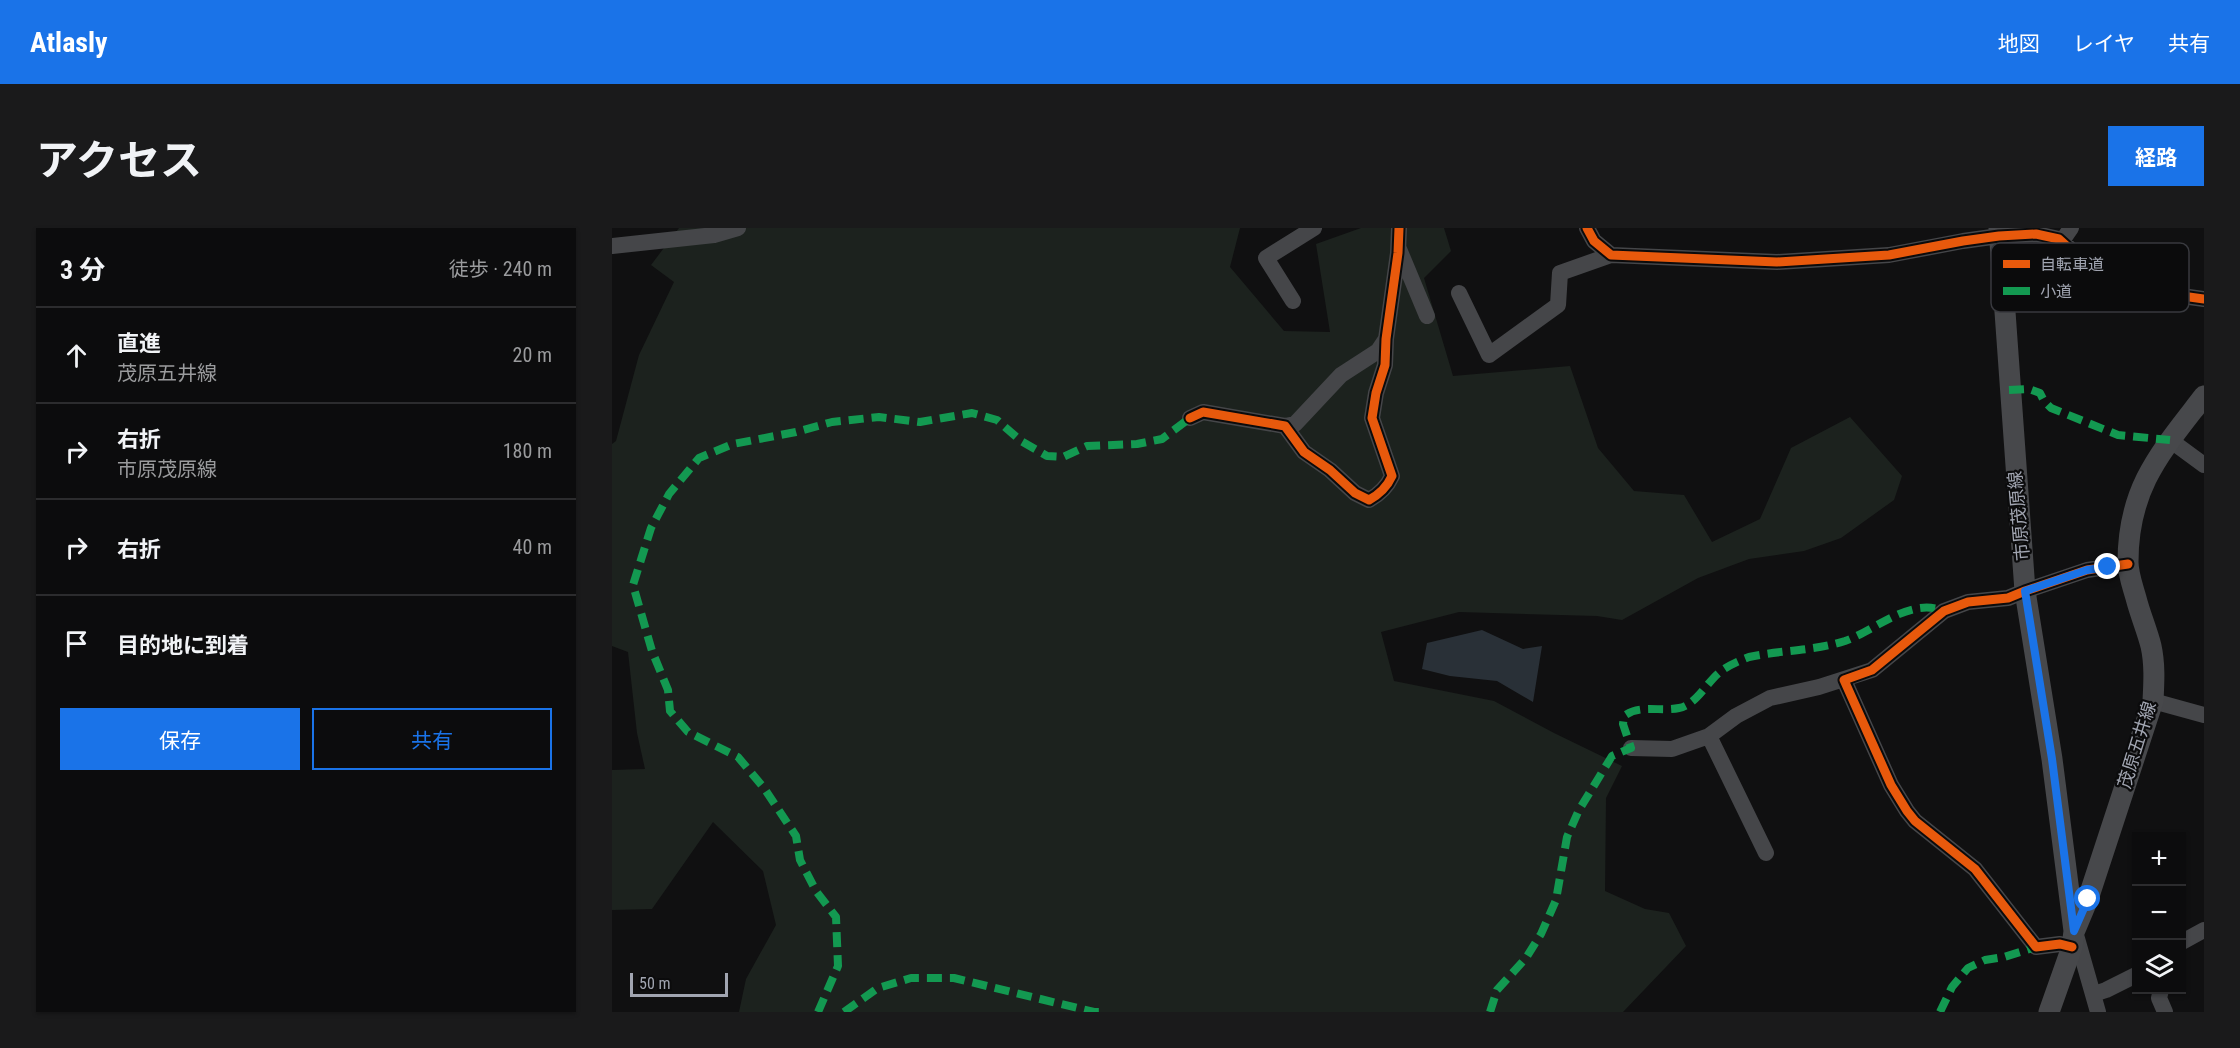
<!DOCTYPE html>
<html lang="ja">
<head>
<meta charset="utf-8">
<style>
	body { margin:0; font-family:"Roboto Condensed","Noto Sans JP",sans-serif; background:#1a1a1b; color:#f1f3f6 }
	.controls { position:absolute; right:18px; bottom:18px; display:grid; overflow:hidden; border-radius:0px; box-shadow:0 2px 4px #0004 }
	.controls button { width:54px; height:54px; display:grid; place-items:center; padding:0; border:0; border-bottom:2px solid #2c2c2e; background:#0c0c0d; color:#f1f3f6; font:30px sans-serif }
	.scale { position:absolute; left:18px; bottom:15px; width:98px; box-sizing:border-box; padding-left:6px; border:3px solid #a1a5b1; border-top:0; font-size:16px; line-height:21px; white-space:nowrap; color:#a1a5b1; -webkit-text-stroke:4px #0b0b0c; paint-order:stroke }
	.stop { position:absolute; width:18px; height:18px; margin:-14px; border:4px solid #1a73e8; border-radius:50%; background:#fff }
	.stop.end { background:#1a73e8; border-color:#fff; box-shadow:0 2px 6px #0008 }
	.list { margin:0; padding:0; list-style:none }
	h2 { display:flex; justify-content:space-between; align-items:center; height:78px; margin:0; padding:0 24px; font-size:26px }
	h2 small { font-size:20px; font-weight:400; color:#9a9b9d }
	.list li { display:grid; grid-template-columns:39px 1fr auto; gap:18px; align-items:center; box-sizing:border-box; height:96px; padding:0 24px; border-top:2px solid #2c2c2e }
	.list b { display:block; font-size:22px; white-space:nowrap }
	.list p { margin:0; font-size:20px; white-space:nowrap; color:#9a9b9d }
	.list em { font-size:20px; font-style:normal; color:#9a9b9d }
	.actions { display:flex; gap:12px; padding:18px 24px }
	.actions a { flex:1; padding:14px 0; border:2px solid #1a73e8; border-radius:0px; text-align:center; font-size:21px; color:#1a73e8 }
	.actions .main { background:#1a73e8; color:#fff }
	.icon { flex:none; width:33px; height:33px; fill:none; stroke:currentColor; stroke-width:2; stroke-linecap:round; stroke-linejoin:round }
	.map { position:relative; flex:none; width:1592px; height:784px; overflow:hidden; border-radius:0px }
	header { display:flex; align-items:center; gap:36px; box-sizing:border-box; height:84px; padding:0 30px; background:#1a73e8; color:#fff }
	header strong { font-size:28px }
	nav { display:flex; gap:33px; margin-inline-start:auto; font-size:21px }
	.intro { display:flex; align-items:center; justify-content:space-between; box-sizing:border-box; height:144px; padding:0 36px }
	h1 { margin:0; font-size:42px }
	.button { padding:15px 27px; border-radius:0px; background:#1a73e8; color:#fff; font-size:21px; font-weight:700 }
	main { display:flex; gap:36px; padding:0 36px }
	aside { flex:1; background:#0c0c0d; border-radius:0px; box-shadow:0 2px 4px #0004 }
	.map>svg:first-child { display:block }
	.green { fill:#1c221e }
	.water { fill:#293037 }
	.lines { fill:none; stroke-linecap:round; stroke-linejoin:round }
	.minor { stroke:#454649; stroke-width:16 }
	.major { stroke:#47484b; stroke-width:21 }
	.quiet { stroke:#139951; stroke-width:8; stroke-dasharray:15 8; stroke-linecap:butt }
	.cycleway-casing { stroke:#0b0b0c; stroke-width:13 }
	.cycleway { stroke:#e8590c; stroke-width:9 }
	.route { stroke:#1a73e8; stroke-width:8 }
	.labels { text-anchor:middle; stroke-width:4.5; stroke-linejoin:round; paint-order:stroke }
	.street-label { font-size:18px; fill:#a1a5b1; stroke:#0b0b0c }
	.key { fill:#0b0b0c; stroke:#38393e; stroke-width:1.5 }
	.key-label { font-size:16px; fill:#a1a5b1 }
</style>
</head>
<body>
<header>
<strong>Atlasly</strong>
<nav><a>地図</a><a>レイヤ</a><a>共有</a></nav>
</header>
<div class="intro"><h1>アクセス</h1><a class="button">経路</a></div>
<main>
<aside>
<h2>3 分<small>徒歩 · 240 m</small></h2>
<ul class="list">
<li><svg class="icon" aria-label="ahead" viewBox="0 0 24 24"><path d="M12 20V5M6 11l6-6 6 6"/></svg><div><b>直進</b><p>茂原五井線</p></div><em>20 m</em></li>
<li><svg class="icon" aria-label="right" viewBox="0 0 24 24"><path d="M7 20v-9h11M14 6l5 5-5 5"/></svg><div><b>右折</b><p>市原茂原線</p></div><em>180 m</em></li>
<li><svg class="icon" aria-label="right" viewBox="0 0 24 24"><path d="M7 20v-9h11M14 6l5 5-5 5"/></svg><div><b>右折</b></div><em>40 m</em></li>
<li><svg class="icon" aria-label="arrive" viewBox="0 0 24 24"><path d="M6 21V4h12l-3 4 3 4H6"/></svg><div><b>目的地に到着</b></div></li>
</ul>
<div class="actions"><a class="main">保存</a><a>共有</a></div>
</aside>
<div class="map">
<svg width="1592" height="784" viewBox="0 0 1592 784">
	<rect width="100%" height="100%" fill="#101011"/>
	<!-- green -->
	<path class="green" d="M67 0H628L618 39 672 103 718 104 704 16 749 0H832L839 23 812 50 841 148 958 138 986 220 1022 263 1072 267 1100 314 1148 291 1179 220 1238 189 1290 248 1282 272 1229 310 1192 323 1137 331 1086 350 1010 392 985 388 847 384 769 404 782 453 882 473 942 505 1010 538 994 570 993 663 1033 681 1057 685 1074 718 1011 784H127L134 751 164 697 151 643 101 594 40 681 0 682V542L33 541 25 505 16 424 0 418V216L4 213 27 127 62 54 39 37Z"/>
	<!-- water -->
	<path class="water" d="M870 402 911 421 930 418 921 474 885 453 838 448 810 441 815 415Z"/>
	<g class="lines">
		<!-- minor -->
		<path class="minor" d="M975 0 982 13 999 27 1165 34 1277 27 1351 13 1387 8 1424 6 1447 11 1490 50 1506 59 1592 71
			M1450 13 1459 0
			M0 18 102 7 126 0
			M787 21 815 88
			M847 65 877 127 946 77 948 45 999 27
			M681 73 654 30 702 0
			M578 190 591 184 673 198 692 224 718 242 743 265 757 272C768 266 775 259 780 248L760 190 764 165 773 137 774 111 786 25 787 0
			M673 198 683 196 729 147 766 123 774 111
			M1558 212 1592 237
			M1232 452 1279 557 1295 583 1303 593 1363 641 1424 719 1448 716 1460 719
			M1541 473 1592 487
			M1097 508 1154 625
			M1019 520 1060 521 1097 508 1124 488 1158 470 1207 459 1260 442 1332 383 1356 374 1396 370 1413 363 1475 342 1516 336
			M1464 707 1486 784
			M1570 714 1592 702
			M1549 762 1547 770 1553 784
			M1482 766 1494 762 1524 747"/>
		<!-- major -->
		<path class="major" d="M1387 0 1413 363 1440 531 1462 703 1460 719 1437 784
			M1463 702 1476 671 1541 473C1542 454 1543 436 1539 418 1535 402 1528 386 1524 370 1521 359 1516 346 1516 334 1516 259 1549 224 1592 168"/>
		<!-- quiet -->
		<path class="quiet" d="M1397 162 1417 161 1428 165 1432 173 1439 180 1506 207 1558 212
			M206 784 226 738 224 689 204 663 188 632 184 608 152 560 126 529 76 504 58 483 56 462 40 423 21 357 39 300 57 266 87 230 121 216 184 204 220 194 267 189 308 194 360 185 385 192 409 213 435 228 451 229 475 218 525 216 550 211 578 190
			M232 784 266 760 299 750H342L482 784H492
			M878 784 885 762 914 730 929 706 944 672 955 609 967 582 1000 528 1019 520 1011 496 1012 488C1028 476 1049 484 1067 480 1084 477 1095 454 1108 444 1117 437 1127 433 1137 429 1169 422 1202 423 1233 413 1264 402 1298 369 1332 383
			M1328 784 1340 759 1356 740 1373 732 1392 729 1424 719"/>
		<defs>
			<path id="cycleway" d="M975 0 982 13 999 27 1165 34 1277 27 1351 13 1387 8 1424 6 1447 11 1490 50 1506 59 1592 71
				M578 190 591 184 673 198 692 224 718 242 743 265 757 272C768 266 775 259 780 248L760 190 764 165 773 137 774 111 786 25 787 0
				M1460 719 1448 716 1424 719 1363 641 1303 593 1295 583 1279 557 1232 452 1260 442 1332 383 1356 374 1396 370 1413 363 1475 342 1516 336"/>
		</defs>
		<!-- cycleway casing -->
		<use href="#cycleway" class="cycleway-casing"/>
		<!-- cycleway -->
		<use href="#cycleway" class="cycleway"/>
	</g>
	<g class="lines">
		<!-- route -->
		<path class="route" d="M1476 671 1462 703 1440 531 1413 363 1475 342 1496 339"/>
	</g>
	<g class="labels">
		<!-- street labels -->
		<g class="street-label">
			<text transform="translate(1407 288) rotate(-95)" y="6">市原茂原線</text>
			<text transform="translate(1525 517) rotate(-73)" y="6">茂原五井線</text>
		</g>
	</g>
	<!-- legend -->
	<rect x="1379" y="15" width="198" height="69" rx="9" class="key"/>
	<rect x="1391" y="32" width="27" height="8" fill="#e8590c"/>
	<rect x="1391" y="59" width="27" height="8" fill="#139951"/>
	<g class="key-label">
		<text x="1428" y="42">自転車道</text>
		<text x="1428" y="69">小道</text>
	</g>
</svg>
<div class="controls">
<button>+</button>
<button>−</button>
<button><svg class="icon" aria-label="layers" viewBox="0 0 24 24"><path d="M12 4l9 5-9 5-9-5zM3 14l9 5 9-5"/></svg></button>
</div>
<div class="scale">50 m</div>
<div class="stop" style="left:1476px;top:671px"></div>
<div class="stop end" style="left:1496px;top:339px"></div>
</div>
</main>
</body>
</html>
